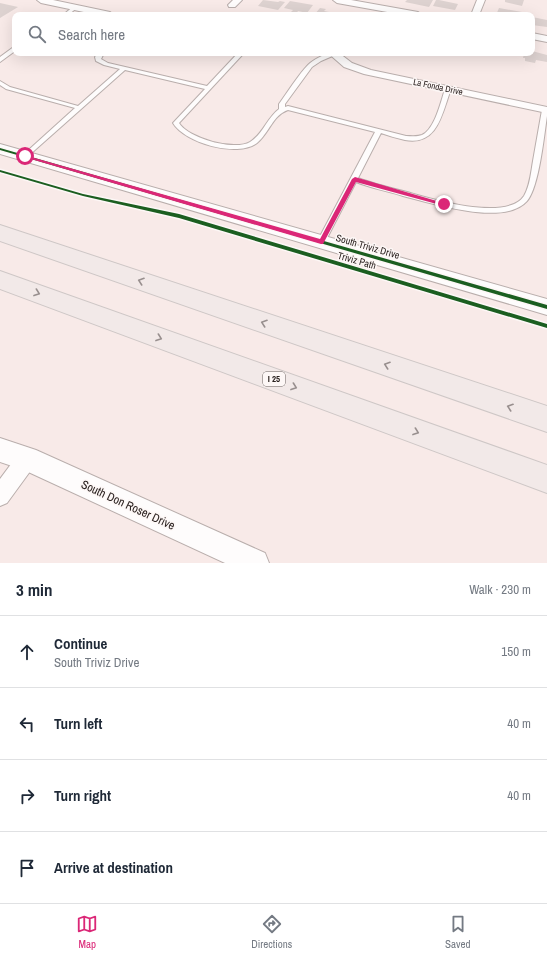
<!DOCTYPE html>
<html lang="en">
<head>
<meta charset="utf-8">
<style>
	body { margin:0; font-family:"Archivo Narrow",sans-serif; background:#f2f2f3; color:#1f2937 }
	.stop { position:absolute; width:12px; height:12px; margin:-9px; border:3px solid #db2777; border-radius:50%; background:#fff }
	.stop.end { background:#db2777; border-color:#fff; box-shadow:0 1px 4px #0008 }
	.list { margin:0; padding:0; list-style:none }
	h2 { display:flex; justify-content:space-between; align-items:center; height:52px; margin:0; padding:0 16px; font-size:17px }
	h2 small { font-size:13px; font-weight:400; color:#747a83 }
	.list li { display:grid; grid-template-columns:26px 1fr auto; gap:12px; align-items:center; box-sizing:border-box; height:72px; padding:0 16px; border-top:1px solid #e0e1e3 }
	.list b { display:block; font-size:15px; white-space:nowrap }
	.list p { margin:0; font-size:13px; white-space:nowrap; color:#747a83 }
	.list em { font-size:13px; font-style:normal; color:#747a83 }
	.icon { flex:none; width:22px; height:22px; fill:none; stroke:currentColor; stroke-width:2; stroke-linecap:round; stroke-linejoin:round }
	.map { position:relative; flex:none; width:547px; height:563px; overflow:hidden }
	.search { position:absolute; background:#fff; box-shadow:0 4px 16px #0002; left:12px; right:12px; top:12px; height:44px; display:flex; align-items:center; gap:10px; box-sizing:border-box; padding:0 14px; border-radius:8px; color:#747a83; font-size:15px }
	.sheet { height:340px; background:#fff }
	nav { display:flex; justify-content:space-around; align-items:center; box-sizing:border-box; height:56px; border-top:1px solid #e0e1e3; background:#fff; font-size:11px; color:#747a83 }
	nav a { display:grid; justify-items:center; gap:2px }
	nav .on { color:#db2777 }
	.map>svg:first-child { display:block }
	.building { fill:#ddd2d0 }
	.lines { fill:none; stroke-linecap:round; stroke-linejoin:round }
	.service-casing { stroke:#b9aeac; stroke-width:2 }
	.minor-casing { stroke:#b9aeac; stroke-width:2 }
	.tertiary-casing { stroke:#b9aeac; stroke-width:2 }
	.motorway-casing { stroke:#cec7c6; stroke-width:2 }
	.service { fill:#fefcfc; fill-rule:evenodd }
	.minor { fill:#fefcfc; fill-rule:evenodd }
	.tertiary { fill:#fefcfc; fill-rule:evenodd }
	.motorway { fill:#f2e9e8; fill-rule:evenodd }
	.cycleway-casing { stroke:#fdf7f6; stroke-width:3 }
	.cycleway { fill:#1b5e20; fill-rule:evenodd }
	.oneway { stroke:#988f8e }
	.route { fill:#db2777 }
	.labels { text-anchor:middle; stroke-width:3; stroke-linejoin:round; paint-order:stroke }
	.far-street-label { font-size:9px; fill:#2b2220; stroke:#fdf7f6 }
	.shield { fill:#fdf7f6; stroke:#6a6260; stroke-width:1 }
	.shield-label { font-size:9px; font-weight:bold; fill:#2b2220 }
	.street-label { font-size:10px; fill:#2b2220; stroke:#fdf7f6 }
	.near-street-label { font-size:12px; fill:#2b2220; stroke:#fdf7f6 }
</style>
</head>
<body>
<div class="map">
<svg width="547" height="563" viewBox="0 0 547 563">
	<rect width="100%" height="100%" fill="#f8eae8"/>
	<!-- building -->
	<path class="building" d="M263 0 278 2 280 1 285 2 278 10 258 6Z
		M407 0H433L429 7 405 2Z
		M436 0H439L458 4 455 10 433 6Z
		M505 0H524L522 6 505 2Z
		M290 1 313 5 307 13 298 11 296 14 290 13 293 10 284 8Z
		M0 3 18 7 0 18Z
		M320 8 326 9 324 11 339 14 338 15H314Z
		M499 8 522 12 521 15H496Z
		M532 17 547 20V27L532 25Z
		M532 51 547 55V62L536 60 535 63 525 61V58H523L524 53H532Z"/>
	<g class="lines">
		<defs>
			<path id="service" d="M74 6 78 7 68 15H63Z
				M15 46V51L0 62V57Z
				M98 53H104L101 59 108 63 207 86 238 53H244L179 123C189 139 235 151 250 142 263 134 267 118 279 109V104C287 93 299 74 308 65 314 59 329 51 337 54L321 61 312 67 285 104V107L288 106 406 136C411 136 417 137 422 135 435 129 441 101 445 89L450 88 451 89C442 113 438 146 405 140 397 138 389 136 381 133L358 178C374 184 391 188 407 192 432 199 506 222 524 196 530 186 531 172 533 161 536 144 539 127 542 110L547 109V116C544 136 539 187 527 201 504 227 431 203 403 196 387 191 371 188 356 182L324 244 321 245 317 242 375 132 288 110C273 115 269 133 257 143 237 158 185 143 173 123L205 89 125 70 27 157H23V155L75 108 6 89 0 85V81L10 87 78 106 120 69 104 65 96 61 95 57Z"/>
			<path id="minor" d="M37 0H53L110 12 114 15H98L41 3Z
				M233 0H242L235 7H229L228 5Z
				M333 0H351L418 12 422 15H404L337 3Z
				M477 0H485L479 15H471Z
				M532 33 547 36V42L532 39Z
				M328 53H339L352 63 371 70 547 107V113L364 74 344 67Z
				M27 449 34 452 37 459 34 466 7 503 0 506V479L20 452Z"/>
			<path id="tertiary" d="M0 144 547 299V315L0 154Z
				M0 438 36 450 265 553 269 563H225L24 470 0 462Z"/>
			<path id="motorway" d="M0 225 547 406V432L0 241Z
				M0 271 547 465V493L0 289Z"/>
		</defs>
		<!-- service casing -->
		<use href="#service" class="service-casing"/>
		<!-- minor casing -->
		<use href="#minor" class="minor-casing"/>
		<!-- tertiary casing -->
		<use href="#tertiary" class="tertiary-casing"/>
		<!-- motorway casing -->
		<use href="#motorway" class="motorway-casing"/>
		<!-- service -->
		<use href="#service" class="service"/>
		<!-- minor -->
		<use href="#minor" class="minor"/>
		<!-- tertiary -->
		<use href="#tertiary" class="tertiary"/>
		<!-- motorway -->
		<use href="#motorway" class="motorway"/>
		<defs>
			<path id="cycleway" d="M0 148 547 305V309L0 150Z
				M0 170 83 194 179 214 547 324V328L179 218 83 196 0 172Z"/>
		</defs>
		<!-- cycleway casing -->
		<use href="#cycleway" class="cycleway-casing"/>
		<!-- cycleway -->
		<use href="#cycleway" class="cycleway"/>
	</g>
	<!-- one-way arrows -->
	<defs><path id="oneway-chevron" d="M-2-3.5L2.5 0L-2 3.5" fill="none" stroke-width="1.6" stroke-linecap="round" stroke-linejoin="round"/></defs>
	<g class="oneway">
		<use href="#oneway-chevron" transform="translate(141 281) rotate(-161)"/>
		<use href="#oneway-chevron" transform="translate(37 293) rotate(20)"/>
		<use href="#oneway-chevron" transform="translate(264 323) rotate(-161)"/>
		<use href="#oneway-chevron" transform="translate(159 338) rotate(20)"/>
		<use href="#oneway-chevron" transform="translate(387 365) rotate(-161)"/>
		<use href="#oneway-chevron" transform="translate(294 387) rotate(20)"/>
		<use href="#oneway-chevron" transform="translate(510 407) rotate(-161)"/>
		<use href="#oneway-chevron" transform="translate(416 432) rotate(20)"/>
	</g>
	<!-- route -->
	<path class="route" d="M24 155 320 239 352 179 355 177 447 204 444 206 356 182 323 244H321L24 157Z"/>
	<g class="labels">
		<!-- far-street labels -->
		<g class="far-street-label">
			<text transform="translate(438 87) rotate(12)" y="3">La Fonda Drive</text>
		</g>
		<!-- shield labels -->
		<rect class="shield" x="263" y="372" width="22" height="14" rx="3"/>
		<g class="shield-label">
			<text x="274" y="382">I 25</text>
		</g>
		<!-- street labels -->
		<g class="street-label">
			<text transform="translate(368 246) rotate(16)" y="4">South Triviz Drive</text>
			<text transform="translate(357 260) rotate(16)" y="4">Triviz Path</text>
		</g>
		<!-- near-street labels -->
		<g class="near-street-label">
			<text transform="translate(128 505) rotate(25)" y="4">South Don Roser Drive</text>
		</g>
	</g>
</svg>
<div class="stop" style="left:25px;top:156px"></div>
<div class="stop end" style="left:444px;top:204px"></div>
<div class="search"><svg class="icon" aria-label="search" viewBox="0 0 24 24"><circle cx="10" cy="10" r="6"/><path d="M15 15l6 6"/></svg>Search here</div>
</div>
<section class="sheet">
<h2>3 min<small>Walk · 230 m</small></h2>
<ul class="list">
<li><svg class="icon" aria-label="ahead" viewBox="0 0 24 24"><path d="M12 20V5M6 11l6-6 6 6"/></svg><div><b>Continue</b><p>South Triviz Drive</p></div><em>150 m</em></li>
<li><svg class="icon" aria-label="left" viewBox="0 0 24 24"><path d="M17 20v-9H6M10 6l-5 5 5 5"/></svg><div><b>Turn left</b></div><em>40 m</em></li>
<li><svg class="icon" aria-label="right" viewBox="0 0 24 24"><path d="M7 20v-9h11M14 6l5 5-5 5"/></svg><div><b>Turn right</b></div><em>40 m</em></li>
<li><svg class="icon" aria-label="arrive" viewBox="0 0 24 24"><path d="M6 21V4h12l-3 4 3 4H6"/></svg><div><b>Arrive at destination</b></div></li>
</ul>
</section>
<nav>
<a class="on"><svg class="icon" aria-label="map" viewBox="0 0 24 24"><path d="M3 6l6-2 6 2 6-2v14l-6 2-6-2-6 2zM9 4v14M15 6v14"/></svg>Map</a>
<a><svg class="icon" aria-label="directions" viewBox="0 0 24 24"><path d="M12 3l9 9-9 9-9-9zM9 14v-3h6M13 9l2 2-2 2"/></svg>Directions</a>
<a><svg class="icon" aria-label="saved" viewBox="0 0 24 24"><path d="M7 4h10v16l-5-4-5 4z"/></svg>Saved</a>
</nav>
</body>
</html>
